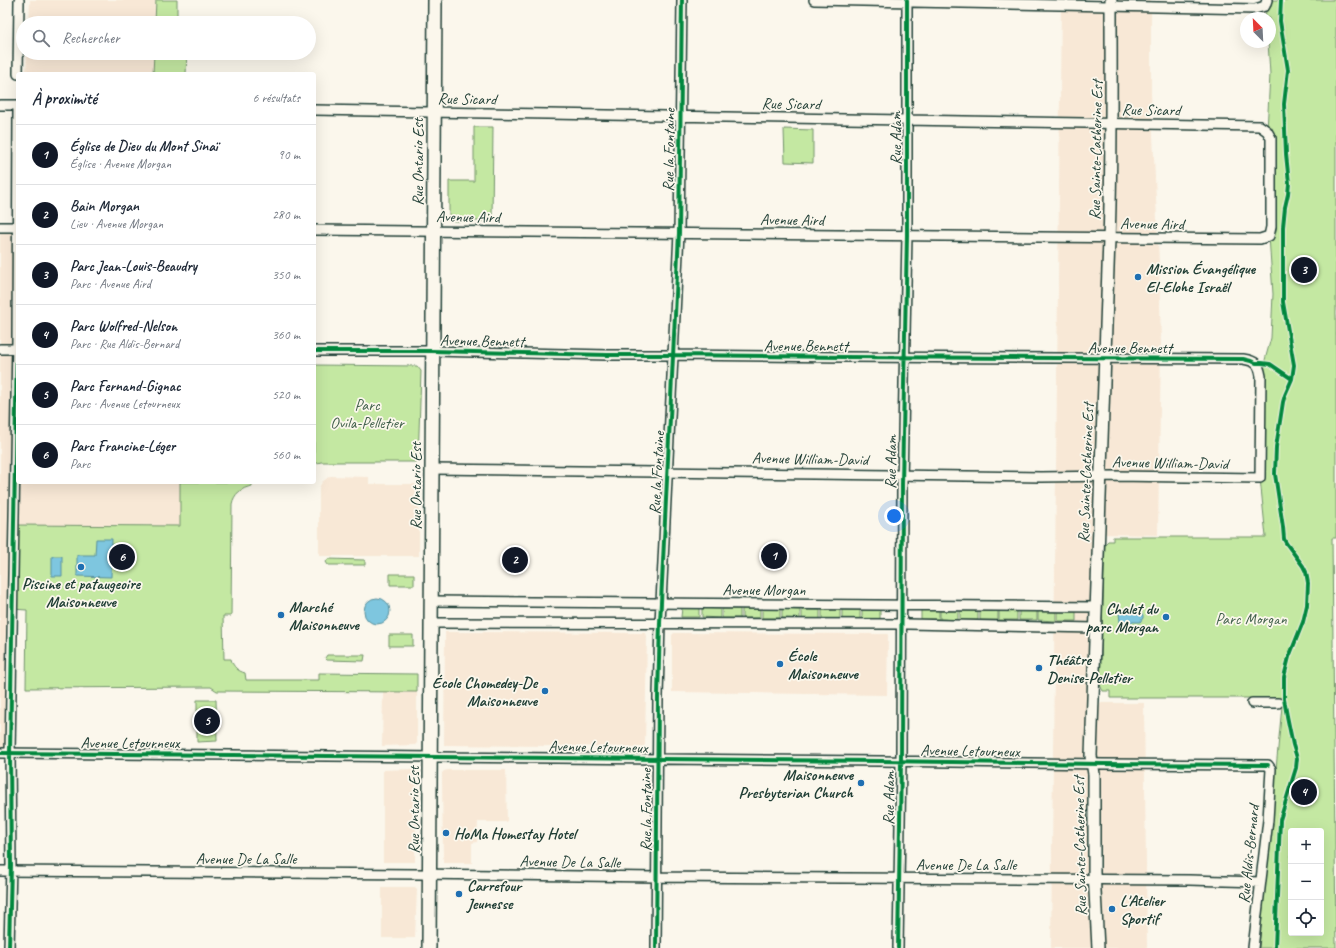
<!DOCTYPE html>
<html lang="fr">
<head>
<meta charset="utf-8">
<style>
	body { margin:0; font-family:Caveat,sans-serif; background:#f2f2f3; color:#1f2937 }
	.controls { position:absolute; right:12px; bottom:12px; display:grid; overflow:hidden; border-radius:4px; box-shadow:0 4px 16px #0002 }
	.controls button { width:36px; height:36px; display:grid; place-items:center; padding:0; border:0; border-bottom:1px solid #e0e1e3; background:#fff; color:#1f2937; font:20px sans-serif }
	.compass { position:absolute; left:1240px; top:12px; width:36px; height:36px; border-radius:50%; background:#fff; box-shadow:0 4px 16px #0002; rotate:336deg }
	.you { position:absolute; left:894px; top:516px; width:14px; height:14px; margin:-10px; border:3px solid #fff; border-radius:50%; background:#1a73e8; box-shadow:0 0 0 6px #1a73e833 }
	.badge { display:grid; place-items:center; width:26px; height:26px; border-radius:50%; background:#111827; color:#fff; font-size:13px; font-weight:700 }
	.pin { position:absolute; translate:-50% -50%; border:2px solid #fff; box-shadow:0 1px 4px #0006 }
	.list { margin:0; padding:0; list-style:none }
	h2 { display:flex; justify-content:space-between; align-items:center; height:52px; margin:0; padding:0 16px; font-size:17px }
	h2 small { font-size:13px; font-weight:400; color:#747a83 }
	.list li { display:grid; grid-template-columns:26px 1fr auto; gap:12px; align-items:center; box-sizing:border-box; height:60px; padding:0 16px; border-top:1px solid #e0e1e3 }
	.list b { display:block; font-size:15px; white-space:nowrap }
	.list p { margin:0; font-size:13px; white-space:nowrap; color:#747a83 }
	.list em { font-size:13px; font-style:normal; color:#747a83 }
	.icon { flex:none; width:22px; height:22px; fill:none; stroke:currentColor; stroke-width:2; stroke-linecap:round; stroke-linejoin:round }
	.map { position:relative; flex:none; width:1336px; height:948px; overflow:hidden }
	.search { position:absolute; background:#fff; box-shadow:0 4px 16px #0002; left:16px; top:16px; width:300px; height:44px; display:flex; align-items:center; gap:10px; box-sizing:border-box; padding:0 14px; border-radius:22px; color:#747a83; font-size:15px }
	.panel { position:absolute; background:#fff; box-shadow:0 4px 16px #0002; left:16px; top:72px; width:300px; height:412px; border-radius:4px }
	.map>svg:first-child { display:block }
	.built { fill:#f8e8d6 }
	.green { fill:#c4e8a2; stroke:#72926b; fill-rule:evenodd }
	.water { fill:#7ec6df; stroke:#588f9b }
	.lines { fill:none; stroke-linecap:round; stroke-linejoin:round }
	.minor-casing { stroke:#1f3d34; stroke-width:12 }
	.tertiary-casing { stroke:#1f3d34; stroke-width:14 }
	.secondary-casing { stroke:#1f3d34; stroke-width:16 }
	.minor { stroke:#fbf7ec; stroke-width:9 }
	.tertiary { stroke:#fbf7ec; stroke-width:11 }
	.secondary { stroke:#fbf7ec; stroke-width:13 }
	.cycleway-casing { stroke:#fbf7ec; stroke-width:6 }
	.cycleway { stroke:#00873e; stroke-width:4 }
	.poi-dot { fill:#1f6fb2; stroke:#fbf7ec; stroke-width:1.5 }
	.labels { text-anchor:middle; stroke-width:3.5; stroke-linejoin:round; paint-order:stroke }
	.street-label { font-size:16px; fill:#1f3d34; stroke:#fbf7ec }
	.poi-label { font-size:16px; font-weight:bold; fill:#1f3d34; stroke:#fbf7ec; text-anchor:start }
	.park-label { font-size:16px; fill:#405f4a; stroke:#fbf7ec }
</style>
</head>
<body>
<div class="map">
<svg width="1336" height="948" viewBox="0 0 1336 948">
	<rect width="100%" height="100%" fill="#fbf7ec"/>
	<filter id="ink" filterUnits="userSpaceOnUse"><feTurbulence type="fractalNoise" baseFrequency=".025" numOctaves="2"/><feDisplacementMap in="SourceGraphic" scale="8" xChannelSelector="R" yChannelSelector="G"/><feConvolveMatrix kernelMatrix="1 2 1 2 8 2 1 2 1" color-interpolation-filters="sRGB"/></filter>
	<g filter="url(#ink)">
		<!-- built -->
		<path class="built" d="M30 0H156L155 23H29Z
			M1061 0H1151V93L1159 262 1161 345 1158 535 1094 534 1090 703H1144L1147 948H1051Z
			M27 53H154L153 74H26Z
			M0 227H17L18 346 0 347Z
			M18 349V482H180V526L14 525 10 753H0V350Z
			M330 476 369 477V484H419V556H319V488L322 482Z
			M445 632 646 633 647 636 645 745 642 747 444 745Z
			M674 633 887 634 888 635 887 695 672 692V635Z
			M383 692H417V743L415 745 382 746Z
			M414 769 417 772 415 862H383V770Z
			M448 770H506L507 822H478L477 842 472 843V863H443L442 773 444 771Z
			M382 887H415L417 889 415 938H382Z"/>
		<!-- green -->
		<path class="green" d="M156 0H177V23H155Z
			M1265 0H1336V538H1332L1336 948H1259L1282 706 1281 698H1110V691H1103L1100 685 1105 544 1108 541H1113V537H1266L1260 478 1265 360 1271 338 1273 294 1269 236 1267 131 1270 74 1268 42H1270V18H1266ZM1291 831H1321V933H1291Z
			M154 53H187L186 74H153Z
			M474 127H493L492 221H454L450 219 449 216V181H474Z
			M784 129 813 130V163L785 162Z
			M314 365 417 366 421 371 418 462H321L314 464Z
			M180 482H252V486C241 488 234 494 232 504L231 616H223L224 659H231C233 667 238 671 245 673L246 680H319V673L417 674V692L217 691 211 687 26 688 27 610 12 609 14 525 180 526Z
			M328 559 365 560V565H328L326 562Z
			M390 574H414V585H390Z
			M682 608H699V617H681Z
			M702 608 720 609V618L702 617Z
			M722 609H740V618H722Z
			M742 609H760V618H742Z
			M762 609H780V618H762Z
			M782 609 800 610V619L782 618Z
			M802 610H820V619H802Z
			M822 610H840V619H822Z
			M842 610H860V619H842Z
			M862 610H880V619H862Z
			M921 610H939V619H921Z
			M940 611H958V620L940 619Z
			M960 611H978V620H960Z
			M980 611H998V620H980Z
			M999 611H1017V620H999Z
			M1019 611H1037V620H1019Z
			M1038 611 1056 612V621L1038 620Z
			M1058 612H1076V621H1058Z
			M389 635H413V646H389Z
			M327 655H365L364 661 327 660 325 658Z
			M197 700H216L217 741 197 742Z"/>
		<!-- water -->
		<path class="water" d="M96 539H112L111 577 77 576V555H95Z
			M52 556H62V576H52Z
			M364 611a13 13 0 1 1 26 0a13 13 0 1 1-26 0Z
			M1120 612H1139L1143 615V618L1140 622H1120L1119 613Z"/>
		<g class="lines">
			<defs>
				<path id="minor" d="M814 0 1255 9 1265 6 1267 0
					M18 74 19 0
					M0 105H18
					M314 110 1260 126 1267 131 1271 138V227L1269 236 1260 239 314 230
					M0 227H18
					M0 349H18
					M314 351H432L607 355H673L844 357 1243 359C1256 361 1259 364 1261 376L1260 478 1114 476 1041 477 432 469
					M431 601 1096 607
					M431 623 908 624 1095 628
					M1252 703H1278
					M0 753 880 761 1103 764 1268 765 1271 769 1268 820 1253 948
					M0 871 418 874 657 877 1189 880 1260 882
					M9 948 11 865 10 753 17 339 18 108
					M656 948 658 696 660 623 679 233 682 0
					M898 948 901 761 902 484 907 235V0"/>
				<path id="tertiary" d="M1098 948 1094 872V774L1091 756C1097 584 1104 412 1109 239 1112 160 1111 80 1111 0"/>
				<path id="secondary" d="M429 948 435 0"/>
			</defs>
			<!-- minor casing -->
			<use href="#minor" class="minor-casing"/>
			<!-- tertiary casing -->
			<use href="#tertiary" class="tertiary-casing"/>
			<!-- secondary casing -->
			<use href="#secondary" class="secondary-casing"/>
			<!-- minor -->
			<use href="#minor" class="minor"/>
			<!-- tertiary -->
			<use href="#tertiary" class="tertiary"/>
			<!-- secondary -->
			<use href="#secondary" class="secondary"/>
			<defs>
				<path id="cycleway" d="M314 351H432L607 355H673L844 357 1243 359 1251 361 1256 363H1262L1270 364 1292 379
					M0 753 880 761 1103 764 1268 765
					M9 948 11 865 10 753 17 349
					M656 948 658 696 660 623 679 233 682 0
					M898 948 901 761 902 484 907 235V0
					M1275 948 1280 820 1296 768 1297 758 1293 745 1287 716 1284 699V677L1289 657 1303 622 1307 605 1308 583 1306 572 1303 566 1286 543 1284 539 1283 527 1275 474 1276 447 1283 402 1285 395 1292 379 1294 365 1283 302V227L1285 207 1288 194 1289 183 1286 154 1284 104 1288 70 1280 21 1281 0"/>
			</defs>
			<!-- cycleway casing -->
			<use href="#cycleway" class="cycleway-casing"/>
			<!-- cycleway -->
			<use href="#cycleway" class="cycleway"/>
		</g>
	</g>
	<!-- markers -->
	<g class="poi-dot">
		<circle cx="1138" cy="277" r="4"/>
		<circle cx="81" cy="567" r="4"/>
		<circle cx="281" cy="615" r="4"/>
		<circle cx="1166" cy="617" r="4"/>
		<circle cx="780" cy="664" r="4"/>
		<circle cx="1039" cy="668" r="4"/>
		<circle cx="545" cy="691" r="4"/>
		<circle cx="861" cy="783" r="4"/>
		<circle cx="446" cy="833" r="4"/>
		<circle cx="459" cy="894" r="4"/>
		<circle cx="1112" cy="909" r="4"/>
	</g>
	<g class="labels">
		<!-- street labels -->
		<g class="street-label">
			<text transform="translate(467 98) rotate(1)" y="6">Rue Sicard</text>
			<text transform="translate(791 103) rotate(1)" y="6">Rue Sicard</text>
			<text transform="translate(1151 109) rotate(1)" y="6">Rue Sicard</text>
			<text transform="translate(895 138) rotate(-90)" y="6">Rue Adam</text>
			<text transform="translate(668 150) rotate(-89)" y="6">Rue la Fontaine</text>
			<text transform="translate(1095 150) rotate(-89)" y="6">Rue Sainte-Catherine Est</text>
			<text transform="translate(417 162) rotate(-90)" y="6">Rue Ontario Est</text>
			<text transform="translate(468 216) rotate(1)" y="6">Avenue Aird</text>
			<text transform="translate(792 219) rotate(1)" y="6">Avenue Aird</text>
			<text transform="translate(1152 223) rotate(1)" y="6">Avenue Aird</text>
			<text transform="translate(482 340) rotate(1)" y="6">Avenue Bennett</text>
			<text x="806" y="351">Avenue Bennett</text>
			<text x="1130" y="353">Avenue Bennett</text>
			<text transform="translate(810 458) rotate(1)" y="6">Avenue William-David</text>
			<text transform="translate(890 462) rotate(-89)" y="6">Rue Adam</text>
			<text transform="translate(1170 462) rotate(1)" y="6">Avenue William-David</text>
			<text transform="translate(656 473) rotate(-87)" y="6">Rue la Fontaine</text>
			<text transform="translate(1085 473) rotate(-88)" y="6">Rue Sainte-Catherine Est</text>
			<text transform="translate(415 486) rotate(-90)" y="6">Rue Ontario Est</text>
			<text x="764" y="595">Avenue Morgan</text>
			<text x="130" y="748">Avenue Letourneux</text>
			<text transform="translate(598 746) rotate(1)" y="6">Avenue Letourneux</text>
			<text transform="translate(970 750) rotate(1)" y="6">Avenue Letourneux</text>
			<text transform="translate(888 798) rotate(-89)" y="6">Rue Adam</text>
			<text transform="translate(413 810) rotate(-90)" y="6">Rue Ontario Est</text>
			<text transform="translate(645 810) rotate(-90)" y="6">Rue la Fontaine</text>
			<text transform="translate(1079 846) rotate(-91)" y="6">Rue Sainte-Catherine Est</text>
			<text transform="translate(1248 854) rotate(-84)" y="6">Rue Aldis-Bernard</text>
			<text x="246" y="864">Avenue De La Salle</text>
			<text transform="translate(570 861) rotate(1)" y="6">Avenue De La Salle</text>
			<text x="966" y="870">Avenue De La Salle</text>
		</g>
		<!-- poi labels -->
		<g class="poi-label">
			<text x="1146" y="274">Mission Évangélique<tspan x="1146" dy="18">El-Elohe Israël</tspan></text>
			<text x="81" y="589" text-anchor="middle">Piscine et pataugeoire<tspan x="81" dy="18">Maisonneuve</tspan></text>
			<text x="289" y="612">Marché<tspan x="289" dy="18">Maisonneuve</tspan></text>
			<text x="1158" y="614" text-anchor="end">Chalet du<tspan x="1158" dy="18">parc Morgan</tspan></text>
			<text x="788" y="661">École<tspan x="788" dy="18">Maisonneuve</tspan></text>
			<text x="1047" y="665">Théâtre<tspan x="1047" dy="18">Denise-Pelletier</tspan></text>
			<text x="537" y="688" text-anchor="end">École Chomedey-De<tspan x="537" dy="18">Maisonneuve</tspan></text>
			<text x="853" y="780" text-anchor="end">Maisonneuve<tspan x="853" dy="18">Presbyterian Church</tspan></text>
			<text x="454" y="839">HoMa Homestay Hotel</text>
			<text x="467" y="891">Carrefour<tspan x="467" dy="18">Jeunesse</tspan></text>
			<text x="1120" y="906">L'Atelier<tspan x="1120" dy="18">Sportif</tspan></text>
		</g>
		<!-- park labels -->
		<g class="park-label">
			<text x="367" y="410">Parc<tspan x="367" dy="18">Ovila-Pelletier</tspan></text>
			<text x="1251" y="624">Parc Morgan</text>
		</g>
	</g>
</svg>
<div class="controls">
<button>+</button>
<button>−</button>
<button><svg class="icon" aria-label="locate" viewBox="0 0 24 24"><circle cx="12" cy="12" r="6"/><path d="M12 2v4M12 18v4M2 12h4M18 12h4"/></svg></button>
</div>
<svg class="compass" viewBox="-18 -18 36 36"><path d="M0-13l5 13h-10z" fill="#e53935"/><path d="M0 13l5-13h-10z" fill="#747a83"/></svg>
<div class="you"></div>
<div class="pin badge" style="left:774px;top:556px">1</div>
<div class="pin badge" style="left:515px;top:560px">2</div>
<div class="pin badge" style="left:1304px;top:270px">3</div>
<div class="pin badge" style="left:1304px;top:792px">4</div>
<div class="pin badge" style="left:207px;top:721px">5</div>
<div class="pin badge" style="left:122px;top:557px">6</div>
<div class="search"><svg class="icon" aria-label="search" viewBox="0 0 24 24"><circle cx="10" cy="10" r="6"/><path d="M15 15l6 6"/></svg>Rechercher</div>
<section class="panel">
<h2>À proximité<small>6 résultats</small></h2>
<ul class="list">
<li><span class="badge">1</span><div><b>Église de Dieu du Mont Sinaï</b><p>Église · Avenue Morgan</p></div><em>90 m</em></li>
<li><span class="badge">2</span><div><b>Bain Morgan</b><p>Lieu · Avenue Morgan</p></div><em>280 m</em></li>
<li><span class="badge">3</span><div><b>Parc Jean-Louis-Beaudry</b><p>Parc · Avenue Aird</p></div><em>350 m</em></li>
<li><span class="badge">4</span><div><b>Parc Wolfred-Nelson</b><p>Parc · Rue Aldis-Bernard</p></div><em>360 m</em></li>
<li><span class="badge">5</span><div><b>Parc Fernand-Gignac</b><p>Parc · Avenue Letourneux</p></div><em>520 m</em></li>
<li><span class="badge">6</span><div><b>Parc Francine-Léger</b><p>Parc</p></div><em>560 m</em></li>
</ul>
</section>
</div>
</body>
</html>
